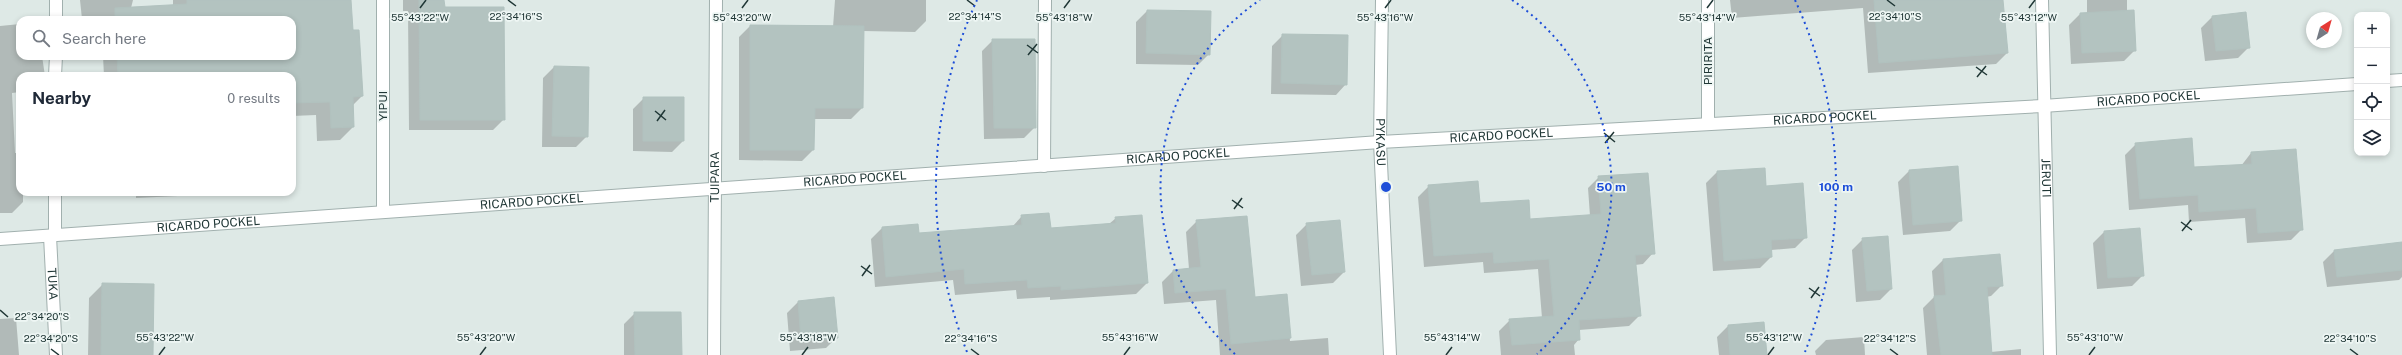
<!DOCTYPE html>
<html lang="en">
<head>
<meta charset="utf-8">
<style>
	body { margin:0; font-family:"Public Sans",sans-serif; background:#f6f6f7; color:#1f2937 }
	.controls { position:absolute; right:12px; top:12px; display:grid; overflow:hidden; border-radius:8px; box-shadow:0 2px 6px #0003 }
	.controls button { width:36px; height:36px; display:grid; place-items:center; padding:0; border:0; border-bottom:1px solid #e0e1e3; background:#fff; color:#1f2937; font:20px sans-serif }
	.compass { position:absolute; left:2306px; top:12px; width:36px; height:36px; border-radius:50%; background:#fff; box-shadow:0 2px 6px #0003; rotate:37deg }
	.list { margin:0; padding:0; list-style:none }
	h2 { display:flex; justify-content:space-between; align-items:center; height:52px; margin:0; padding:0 16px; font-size:17px }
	h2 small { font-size:13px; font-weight:400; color:#747a83 }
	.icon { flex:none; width:22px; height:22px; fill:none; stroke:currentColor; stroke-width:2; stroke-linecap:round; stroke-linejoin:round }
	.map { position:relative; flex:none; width:2402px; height:355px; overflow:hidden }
	.search { position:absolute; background:#fff; box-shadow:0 2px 6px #0003; left:16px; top:16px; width:280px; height:44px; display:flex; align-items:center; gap:10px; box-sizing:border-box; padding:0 14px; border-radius:12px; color:#747a83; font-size:15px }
	.panel { position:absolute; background:#fff; box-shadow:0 2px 6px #0003; left:16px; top:72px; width:280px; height:124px; border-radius:12px }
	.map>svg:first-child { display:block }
	.shadow { fill:#0003 }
	.building { fill:#b3c3c0; stroke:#b1c2bf }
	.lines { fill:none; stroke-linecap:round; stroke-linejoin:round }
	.minor-casing { stroke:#a1b0ae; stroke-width:14 }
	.minor { stroke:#fff; stroke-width:12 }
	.ticks { fill:none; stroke:#203736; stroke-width:1.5 }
	.ring { fill:none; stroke:#1d4ed8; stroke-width:2; stroke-dasharray:2 4 }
	.labels { text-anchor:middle; stroke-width:3.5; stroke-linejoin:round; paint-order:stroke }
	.street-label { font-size:12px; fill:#203736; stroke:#eef6f4 }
	.ticks-label { font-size:10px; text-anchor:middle; fill:#203736; stroke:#eef6f4; stroke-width:3.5; stroke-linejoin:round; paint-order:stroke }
	.centre { fill:#1d4ed8; stroke:#eef6f4; stroke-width:2 }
	.ring-label { font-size:12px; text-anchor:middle; font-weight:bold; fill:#1d4ed8; stroke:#eef6f4; stroke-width:3.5; stroke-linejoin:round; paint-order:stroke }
</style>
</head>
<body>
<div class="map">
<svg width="2402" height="355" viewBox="0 0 2402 355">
	<rect width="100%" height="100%" fill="#dee9e6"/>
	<!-- shadow -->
	<path class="shadow" d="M80 0H133L131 8 173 6V0H338L362 96 352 106 353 127 340 140 317 141 316 115 292 116V76H104L103 56H292V20L82 19Z
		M403 0H443L444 8 504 119 493 130H409L408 11H403Z
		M835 0H926V21L915 32 863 31 862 108 851 119H814L813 150 802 161 739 160V37L750 26 833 27Z
		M1730 0H2002L2007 53 1996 64 1868 73 1863 8 1732 18Z
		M2087 0H2127V12L2135 50 2124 61 2071 64 2069 25 2080 14H2087Z
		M1147 11 1209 54 1198 65 1136 64V22Z
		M2212 17 2249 47 2238 58 2205 61 2201 28Z
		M20 24V56H42L45 76H20V92L12 93 15 153H20V192H23V202L12 213H0V26Z
		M1283 35 1346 84 1336 95 1271 94 1272 46Z
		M993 40 1035 127 1024 138 984 139 982 51Z
		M554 67 587 136 576 147H542L543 78Z
		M644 98 683 141 672 152 633 151V109Z
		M2136 144 2194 168 2241 166 2251 153 2302 229 2291 240 2247 243 2245 218 2189 222 2188 205 2129 210 2125 155Z
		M1957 168 1961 220 1950 231 1903 235 1898 182 1909 171Z
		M1764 169 1766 187 1806 237 1795 248 1771 250V257L1760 268 1713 271 1706 183 1717 172Z
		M1599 177 1653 253 1643 264 1635 265 1640 315 1629 326 1579 330V339L1574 345 1575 355H1501L1499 331 1510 320 1542 318 1538 269 1484 273 1483 262 1424 267 1418 197 1429 186 1530 220 1590 216 1588 188Z
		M136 192H182L178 196 136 198Z
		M1022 216 1050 229 1109 224 1116 218 1147 283 1136 294 1050 300V297L1017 299 1016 290 955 295 953 280 875 287 871 239 882 228 918 234 1012 227Z
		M1197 221 1254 298 1286 295 1290 341 1328 338 1329 355H1220L1216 300 1164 304 1162 282 1173 271 1189 269 1186 232Z
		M1307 224 1344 272 1333 283 1301 286 1296 235Z
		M2104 232 2143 275 2132 286 2097 289 2093 243Z
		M1863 239 1891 289 1880 300 1856 302 1852 250Z
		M2402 243V277L2399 280 2327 287 2323 262 2334 251Z
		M1943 260 2002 285 1991 296 1986 297 1991 352 2021 349V355H1927L1923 308 1934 297 1932 271Z
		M103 284 152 355H88L89 298Z
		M798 302 837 337 826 348 790 351 787 313Z
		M635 313 681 355H624V324Z
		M16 318 19 355H0V319Z
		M1728 326 1766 355H1719L1717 337Z
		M1864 337 1865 355H1816L1815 351 1826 340Z"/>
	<!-- building -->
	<path class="building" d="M187 0H351L353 30H359L363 96 353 97 354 127 331 128 330 102 292 103V76H118L117 56H292V20H115V8L187 4Z
		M419 0H444L445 7H504L505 120H420Z
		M1874 0H2003L2008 53 1879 63Z
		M1147 10 1211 11 1210 55 1146 53Z
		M2134 10 2136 51 2082 53 2080 13Z
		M2246 12 2250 48 2216 51 2212 16Z
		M750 25 864 26 863 108H815L814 150H750Z
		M1282 34 1348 35 1347 85 1281 83Z
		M992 39H1035L1036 128H994Z
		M554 66 589 67 588 137 552 136Z
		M643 97H684V141H643Z
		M2192 138 2194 167 2252 164 2251 152 2296 149 2303 230 2258 233 2256 208 2199 212 2198 195 2140 199 2135 143Z
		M1958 166 1962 221 1913 225 1909 170Z
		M1765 168 1766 186 1803 183 1807 238 1771 240 1772 257 1724 261 1717 171Z
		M1648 173 1655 254 1635 255 1641 316 1579 320 1580 340 1512 345 1509 319 1554 316 1549 259 1494 263 1493 252 1434 256 1428 185 1478 181 1480 203 1529 200 1530 219 1601 214 1598 176Z
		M1049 213 1051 228 1116 223 1115 217 1142 215 1148 283 1061 290V286L1028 288 1027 280 965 284 964 269 886 277 882 227 918 224 919 233 1022 225 1021 215Z
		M1247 216 1255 297 1287 294 1291 338 1231 344 1226 289 1175 293 1173 270 1201 267 1196 220Z
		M1340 220 1345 272 1312 275 1306 223Z
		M2140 228 2144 276 2108 278 2104 231Z
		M1888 236 1892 289 1867 291 1862 238Z
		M2402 242V270L2337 277 2334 250Z
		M2000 254 2003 286 1987 287 1992 355H1941L1934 296 1946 295 1943 259Z
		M102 283 154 284 153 355H101Z
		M834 297 838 338 801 341 798 301Z
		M634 312H681L682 355H635Z
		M1764 322 1767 355H1730L1728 325Z"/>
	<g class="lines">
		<defs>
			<g id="minor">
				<path id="s1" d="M1382 0 1380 142 1390 355"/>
				<path d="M1708 0V123"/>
				<path id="s2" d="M2042 0 2050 355"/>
				<path d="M56 20V0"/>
				<path d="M55 76 56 56"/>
				<path d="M2387 81 2402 80"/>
				<path d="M1044 166 1045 0"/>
				<path d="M383 212V0"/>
				<path d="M55 235V192"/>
				<path id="s3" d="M50 236 56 355"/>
				<path id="s4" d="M0 239 1380 142 2043 106 2357 84"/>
				<path id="s5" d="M714 355 716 0"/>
			</g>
		</defs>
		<!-- minor casing -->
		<use href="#minor" class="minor-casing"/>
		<!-- minor -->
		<use href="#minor" class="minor"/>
	</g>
	<!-- ticks -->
	<path class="ticks" d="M508 0 516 6M967 0 975 6M1887 0 1895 6M420 8 426 0M742 8 748 0M1064 8 1070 0M1385 8 1391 0M1707 8 1713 0M2029 8 2035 0M1027 45 1038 53M1028 55 1037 44M1976 67 1987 75M1977 77 1986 66M655 111 666 120M657 121 665 110M1604 133 1615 142M1605 143 1614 132M1232 200 1243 208M1234 209 1242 198M2181 222 2192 230M2182 231 2191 220M861 266 872 274M862 276 870 265M1809 288 1820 296M1811 298 1819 287M0 310 8 317M51 349 59 355M971 349 979 355M1890 349 1898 355M2350 349 2358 355M159 355 165 347M480 355 486 347M802 355 808 347M1124 355 1130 347M1446 355 1452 347M1768 355 1774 347M2089 355 2095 347"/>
	<!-- distance rings -->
	<g class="ring">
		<path d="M1235 354A225 225 0 0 1 1260 0M1512 0A225 225 0 0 1 1537 354"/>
		<path d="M967 352A450 450 0 0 1 977 0M1795 0A450 450 0 0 1 1805 352"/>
	</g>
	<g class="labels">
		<!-- street labels -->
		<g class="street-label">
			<text transform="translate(1708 61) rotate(-90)" y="4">PIRIRITA</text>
			<text dy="4" stroke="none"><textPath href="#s4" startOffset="2153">RICARDO POCKEL</textPath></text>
			<text transform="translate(383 106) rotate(-90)" y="4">YIPUI</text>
			<text dy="4" stroke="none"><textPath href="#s4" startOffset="1829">RICARDO POCKEL</textPath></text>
			<text dy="4" stroke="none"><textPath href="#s4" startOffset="1505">RICARDO POCKEL</textPath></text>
			<text dy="4" stroke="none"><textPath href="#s1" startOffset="142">PYKASU</textPath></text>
			<text dy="4" stroke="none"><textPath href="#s4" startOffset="1181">RICARDO POCKEL</textPath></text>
			<text dy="4" stroke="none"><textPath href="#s5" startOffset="178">TUIPARA</textPath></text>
			<text dy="4" stroke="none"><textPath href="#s2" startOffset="178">JERUTI</textPath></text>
			<text dy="4" stroke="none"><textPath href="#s4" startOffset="857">RICARDO POCKEL</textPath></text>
			<text dy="4" stroke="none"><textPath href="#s4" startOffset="533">RICARDO POCKEL</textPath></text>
			<text dy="4" stroke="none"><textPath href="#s4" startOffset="209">RICARDO POCKEL</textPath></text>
			<text dy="4" stroke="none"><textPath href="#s3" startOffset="48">TUKA</textPath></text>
		</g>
	</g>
	<g class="ticks-label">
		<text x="516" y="20">22°34'16"S</text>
		<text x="975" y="20">22°34'14"S</text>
		<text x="1895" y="20">22°34'10"S</text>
		<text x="420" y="21">55°43'22"W</text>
		<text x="742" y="21">55°43'20"W</text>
		<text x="1064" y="21">55°43'18"W</text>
		<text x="1385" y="21">55°43'16"W</text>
		<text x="1707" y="21">55°43'14"W</text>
		<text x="2029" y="21">55°43'12"W</text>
		<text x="42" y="320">22°34'20"S</text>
		<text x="165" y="341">55°43'22"W</text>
		<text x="486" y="341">55°43'20"W</text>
		<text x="808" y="341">55°43'18"W</text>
		<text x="1130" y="341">55°43'16"W</text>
		<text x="1452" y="341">55°43'14"W</text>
		<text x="1774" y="341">55°43'12"W</text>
		<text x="2095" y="341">55°43'10"W</text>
		<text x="51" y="342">22°34'20"S</text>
		<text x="971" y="342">22°34'16"S</text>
		<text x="1890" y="342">22°34'12"S</text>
		<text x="2350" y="342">22°34'10"S</text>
	</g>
	<circle cx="1386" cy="187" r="6" class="centre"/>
	<g class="ring-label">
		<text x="1611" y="191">50 m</text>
		<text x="1836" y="191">100 m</text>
	</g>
</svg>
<div class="controls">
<button>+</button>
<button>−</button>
<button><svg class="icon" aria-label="locate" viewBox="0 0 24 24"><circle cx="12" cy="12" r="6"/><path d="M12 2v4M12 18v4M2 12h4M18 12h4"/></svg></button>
<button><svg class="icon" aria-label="layers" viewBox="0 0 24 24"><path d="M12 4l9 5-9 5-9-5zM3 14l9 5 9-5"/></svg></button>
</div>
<svg class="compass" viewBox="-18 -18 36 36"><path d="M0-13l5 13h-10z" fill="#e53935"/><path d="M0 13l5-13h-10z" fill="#747a83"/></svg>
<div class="search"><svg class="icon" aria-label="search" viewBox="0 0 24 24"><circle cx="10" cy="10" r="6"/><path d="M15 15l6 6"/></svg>Search here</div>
<section class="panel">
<h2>Nearby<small>0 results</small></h2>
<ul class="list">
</ul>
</section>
</div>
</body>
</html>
